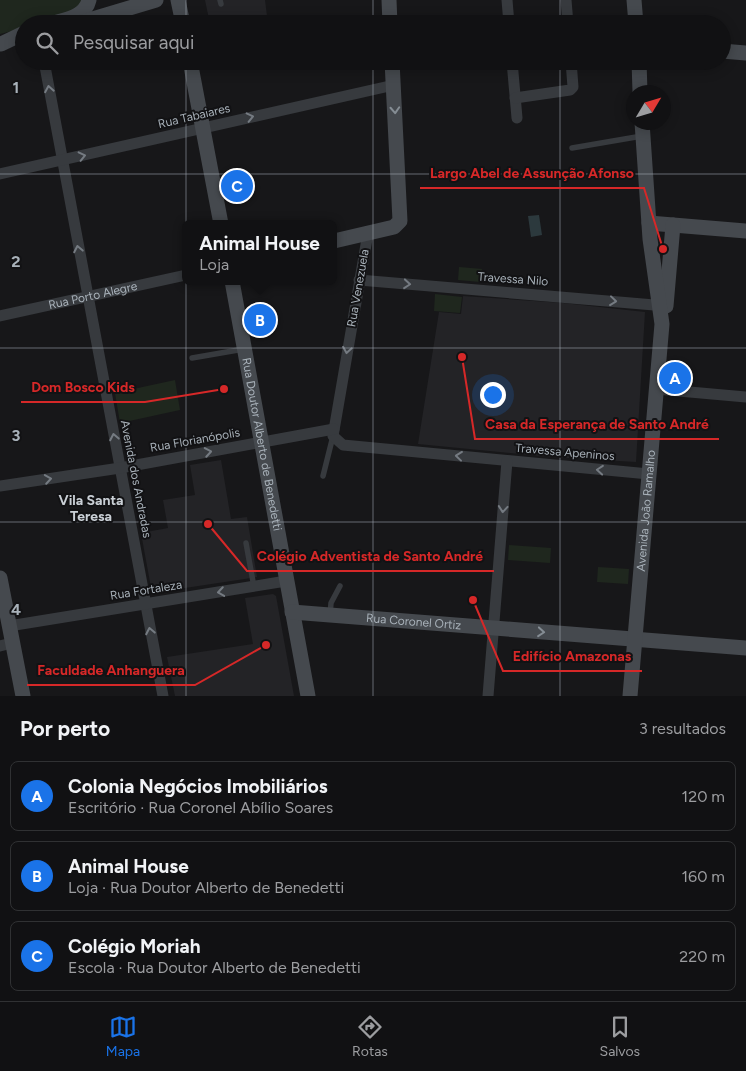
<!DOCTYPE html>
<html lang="pt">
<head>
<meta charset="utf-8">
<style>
	body { margin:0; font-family:Figtree,sans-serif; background:#1a1a1c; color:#f1f3f6 }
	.compass { position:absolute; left:626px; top:85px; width:45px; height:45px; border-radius:50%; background:#111113; box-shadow:0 2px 12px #0003; rotate:52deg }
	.you { position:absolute; left:492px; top:394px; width:18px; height:18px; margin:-12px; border:4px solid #fff; border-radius:50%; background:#1a73e8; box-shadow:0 0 0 8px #1a73e833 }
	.badge { display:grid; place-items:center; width:32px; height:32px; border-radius:50%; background:#1a73e8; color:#fff; font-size:16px; font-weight:700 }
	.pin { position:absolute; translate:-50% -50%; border:2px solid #fff; box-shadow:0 1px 5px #0006 }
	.popup { position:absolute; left:182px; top:220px; width:155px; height:65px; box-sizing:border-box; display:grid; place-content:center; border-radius:8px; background:#111113; filter:drop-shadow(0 1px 4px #0005); font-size:16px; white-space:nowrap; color:#9c9da0 }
	.popup b { font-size:19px; color:#f1f3f6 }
	.popup::after { content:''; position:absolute; left:50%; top:100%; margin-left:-10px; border:10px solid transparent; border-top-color:#111113 }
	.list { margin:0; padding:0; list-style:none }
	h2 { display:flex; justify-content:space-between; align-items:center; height:65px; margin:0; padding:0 20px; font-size:21px }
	h2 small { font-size:16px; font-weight:400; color:#9c9da0 }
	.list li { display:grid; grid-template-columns:32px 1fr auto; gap:15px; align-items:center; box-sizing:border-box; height:70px; margin:0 10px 10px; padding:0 10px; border:1px solid #303133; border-radius:8px }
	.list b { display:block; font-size:19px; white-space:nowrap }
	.list p { margin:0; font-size:16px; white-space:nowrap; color:#9c9da0 }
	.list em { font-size:16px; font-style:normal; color:#9c9da0 }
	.icon { flex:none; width:28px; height:28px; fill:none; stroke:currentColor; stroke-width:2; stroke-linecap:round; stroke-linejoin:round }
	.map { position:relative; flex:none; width:746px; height:696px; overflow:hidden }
	.search { position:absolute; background:#111113; box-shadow:0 2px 12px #0003; left:15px; right:15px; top:15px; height:55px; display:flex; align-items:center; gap:12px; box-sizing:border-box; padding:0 18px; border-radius:28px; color:#9c9da0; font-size:19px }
	.sheet { height:305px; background:#111113 }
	nav { display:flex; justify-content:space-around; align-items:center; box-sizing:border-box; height:70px; border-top:1px solid #303133; background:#111113; font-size:14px; color:#9c9da0 }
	nav a { display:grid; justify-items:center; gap:2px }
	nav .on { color:#1a73e8 }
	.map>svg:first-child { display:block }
	.built { fill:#232326 }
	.green { fill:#1f271e }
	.water { fill:#2c393d }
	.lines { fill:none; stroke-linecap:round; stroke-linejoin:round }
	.lane { stroke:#373a3e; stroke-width:5.5 }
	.street { stroke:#373a3e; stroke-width:11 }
	.secondary { stroke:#45494e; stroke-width:15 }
	.oneway { stroke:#757b82 }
	.oneway2 { stroke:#858d94 }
	.grid { fill:none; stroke:#a8b1b9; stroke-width:1; stroke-opacity:0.55 }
	.labels { text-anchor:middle; stroke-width:4; stroke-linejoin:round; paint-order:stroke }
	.street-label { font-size:12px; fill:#a8b1b9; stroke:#121214 }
	.neighbourhood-label { font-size:14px; font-weight:bold; fill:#c9cfd5; stroke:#121214 }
	.grid-label { font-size:16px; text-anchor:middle; font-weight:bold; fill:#a8b1b9; stroke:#121214; stroke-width:4; stroke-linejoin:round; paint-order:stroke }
	.leader { fill:none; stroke:#d62828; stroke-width:2 }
	.callout-dot { fill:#d62828; stroke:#121214; stroke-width:2 }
	.callout-label { font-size:14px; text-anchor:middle; font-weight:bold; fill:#d62828; stroke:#121214; stroke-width:4; stroke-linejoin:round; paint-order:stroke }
</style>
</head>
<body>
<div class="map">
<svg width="746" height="696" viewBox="0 0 746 696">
	<rect width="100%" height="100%" fill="#171719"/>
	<!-- built -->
	<path class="built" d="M205 0H265L268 24H210Z
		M463 296 563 303 645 312 636 462 551 457 418 444 439 312 461 314Z
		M221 460 231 519 247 517 257 577 152 593 141 533 168 528 163 500 195 495 190 465Z
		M273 594 276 596 294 696H175L167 657 253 644 245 598Z"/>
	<!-- green -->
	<path class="green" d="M0 0H87L76 13 40 24H24V28L0 34Z
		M459 267 482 269 481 282 458 280Z
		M435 294 462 297 460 313 434 311Z
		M175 380 180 410 120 423 115 393Z
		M509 545 551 548 550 563 508 560Z
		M598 567 629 569 628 584 597 582Z"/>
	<!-- water -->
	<path class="water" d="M539 215 542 235 531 237 528 216Z"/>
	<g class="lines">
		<!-- lane -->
		<path class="lane" d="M220 0 221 4
			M572 148 642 136
			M192 358 244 349
			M323 476 333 436
			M246 543 254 587
			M330 615 331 603 340 586"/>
		<!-- street -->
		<g class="street">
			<path d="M507 0 509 24"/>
			<path d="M566 0 568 24"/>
			<path d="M44 61 163 696"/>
			<path d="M512 61 517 118"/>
			<path d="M515 98 570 90 573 87 571 61"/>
			<path d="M0 174 394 85"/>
			<path d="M368 233 333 436 343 445 649 474"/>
			<path d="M359 280 666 306"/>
			<path id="s1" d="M0 316 186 275"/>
			<path d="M656 389 746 397"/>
			<path d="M0 486 120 468 334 429"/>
			<path d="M9 626 286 581"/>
			<path d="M0 646 12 643"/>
			<path d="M488 696 507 461"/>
		</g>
		<!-- secondary -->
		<g class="secondary">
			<path d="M178 0 183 24"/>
			<path d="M389 0 390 24"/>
			<path d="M634 0 636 24"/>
			<path d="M51 24C66 19 85 17 89 0"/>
			<path d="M76 24 156 0"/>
			<path d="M1 44 24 33"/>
			<path d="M722 51 746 53"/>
			<path d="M190 61 221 224"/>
			<path d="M639 61 640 92"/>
			<path d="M649 223 746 231"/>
			<path d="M334 241 394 227 400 221 392 61"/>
			<path id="s2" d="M232 281 308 696"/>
			<path d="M666 306 673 225"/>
			<path d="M0 578 23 696"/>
			<path id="s3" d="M292 612 746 648"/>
			<path id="s4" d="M630 696 662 324 650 239 642 122"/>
		</g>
	</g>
	<!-- one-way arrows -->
	<defs><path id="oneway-chevron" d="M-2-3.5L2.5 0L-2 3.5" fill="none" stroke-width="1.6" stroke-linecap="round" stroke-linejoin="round" transform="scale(1.25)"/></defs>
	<g class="oneway">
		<use href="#oneway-chevron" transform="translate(49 89) rotate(-100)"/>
		<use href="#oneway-chevron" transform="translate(250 117) rotate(-13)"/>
		<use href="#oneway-chevron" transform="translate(82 156) rotate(-13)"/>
		<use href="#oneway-chevron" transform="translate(78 249) rotate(-101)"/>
		<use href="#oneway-chevron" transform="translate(407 284) rotate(5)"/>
		<use href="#oneway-chevron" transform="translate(613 301) rotate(6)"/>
		<use href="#oneway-chevron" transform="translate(347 350) rotate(99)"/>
		<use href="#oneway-chevron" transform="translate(114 437) rotate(-101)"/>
		<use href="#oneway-chevron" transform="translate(208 452) rotate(-10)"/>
		<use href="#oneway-chevron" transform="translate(459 456) rotate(-174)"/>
		<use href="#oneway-chevron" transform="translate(600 470) rotate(-175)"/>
		<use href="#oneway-chevron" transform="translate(48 479) rotate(-9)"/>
		<use href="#oneway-chevron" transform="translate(503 509) rotate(95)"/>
		<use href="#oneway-chevron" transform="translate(221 592) rotate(171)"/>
		<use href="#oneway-chevron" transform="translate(150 631) rotate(-101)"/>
	</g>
	<g class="oneway2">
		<use href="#oneway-chevron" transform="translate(395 110) rotate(87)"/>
		<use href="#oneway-chevron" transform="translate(541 632) rotate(5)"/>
	</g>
	<!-- grid -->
	<path class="grid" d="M186 0V24M373 0V24M560 0V24M186 61V696M373 61V696M560 61V696M0 174H746M0 348H746M0 522H746"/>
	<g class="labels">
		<!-- street labels -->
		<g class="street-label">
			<text transform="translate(194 116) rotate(-13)" y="4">Rua Tabaiares</text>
			<text transform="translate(513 279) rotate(4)" y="4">Travessa Nilo</text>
			<text transform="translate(358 288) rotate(-80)" y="4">Rua Venezuela</text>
			<text dy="4" stroke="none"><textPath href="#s1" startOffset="95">Rua Porto Alegre</textPath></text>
			<text transform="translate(195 440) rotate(-10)" y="4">Rua Florianópolis</text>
			<text dy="4" stroke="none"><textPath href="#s2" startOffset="166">Rua Doutor Alberto de Benedetti</textPath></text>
			<text transform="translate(565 452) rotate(5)" y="4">Travessa Apeninos</text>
			<text transform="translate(136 479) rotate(79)" y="4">Avenida dos Andradas</text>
			<text dy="4" stroke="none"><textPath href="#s4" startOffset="186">Avenida João Ramalho</textPath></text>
			<text transform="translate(146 590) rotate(-9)" y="4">Rua Fortaleza</text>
			<text dy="4" stroke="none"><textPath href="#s3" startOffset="122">Rua Coronel Ortiz</textPath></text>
		</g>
		<!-- neighbourhood labels -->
		<g class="neighbourhood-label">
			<text x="91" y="505">Vila Santa<tspan x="91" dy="16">Teresa</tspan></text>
		</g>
	</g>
	<g class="grid-label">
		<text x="16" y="93">1</text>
		<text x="16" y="267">2</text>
		<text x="16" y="441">3</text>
		<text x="16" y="615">4</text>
	</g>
	<!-- callouts -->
	<path class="leader" d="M663 249L644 188H420M224 389L145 402H21M462 357L475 439H719M208 524L247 571H494M473 600L503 671H642M266 645L195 685H27"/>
	<g class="callout-dot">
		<circle cx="663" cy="249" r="5"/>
		<circle cx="224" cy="389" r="5"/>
		<circle cx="462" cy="357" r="5"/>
		<circle cx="208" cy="524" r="5"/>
		<circle cx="473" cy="600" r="5"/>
		<circle cx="266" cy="645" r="5"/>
	</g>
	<g class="callout-label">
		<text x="532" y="178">Largo Abel de Assunção Afonso</text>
		<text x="83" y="392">Dom Bosco Kids</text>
		<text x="597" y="429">Casa da Esperança de Santo André</text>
		<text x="370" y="561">Colégio Adventista de Santo André</text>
		<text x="572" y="661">Edifício Amazonas</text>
		<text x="111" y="675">Faculdade Anhanguera</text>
	</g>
</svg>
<svg class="compass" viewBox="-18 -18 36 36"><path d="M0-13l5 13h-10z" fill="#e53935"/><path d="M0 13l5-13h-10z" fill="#9c9da0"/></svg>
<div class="you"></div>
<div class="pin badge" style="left:675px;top:378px">A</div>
<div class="pin badge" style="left:260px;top:320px">B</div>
<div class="popup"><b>Animal House</b>Loja</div>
<div class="pin badge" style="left:237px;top:186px">C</div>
<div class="search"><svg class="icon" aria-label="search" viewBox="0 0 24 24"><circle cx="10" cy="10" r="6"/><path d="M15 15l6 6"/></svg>Pesquisar aqui</div>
</div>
<section class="sheet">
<h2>Por perto<small>3 resultados</small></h2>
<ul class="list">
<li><span class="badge">A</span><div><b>Colonia Negócios Imobiliários</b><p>Escritório · Rua Coronel Abílio Soares</p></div><em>120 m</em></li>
<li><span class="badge">B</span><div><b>Animal House</b><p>Loja · Rua Doutor Alberto de Benedetti</p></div><em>160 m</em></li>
<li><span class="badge">C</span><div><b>Colégio Moriah</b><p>Escola · Rua Doutor Alberto de Benedetti</p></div><em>220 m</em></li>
</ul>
</section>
<nav>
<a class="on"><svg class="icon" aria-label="map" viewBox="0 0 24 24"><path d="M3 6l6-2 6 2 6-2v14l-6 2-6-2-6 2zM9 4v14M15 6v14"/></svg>Mapa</a>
<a><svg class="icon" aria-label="directions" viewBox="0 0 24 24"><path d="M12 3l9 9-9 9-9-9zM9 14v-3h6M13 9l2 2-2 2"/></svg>Rotas</a>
<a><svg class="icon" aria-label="saved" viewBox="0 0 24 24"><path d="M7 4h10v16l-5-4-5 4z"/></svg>Salvos</a>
</nav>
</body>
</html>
